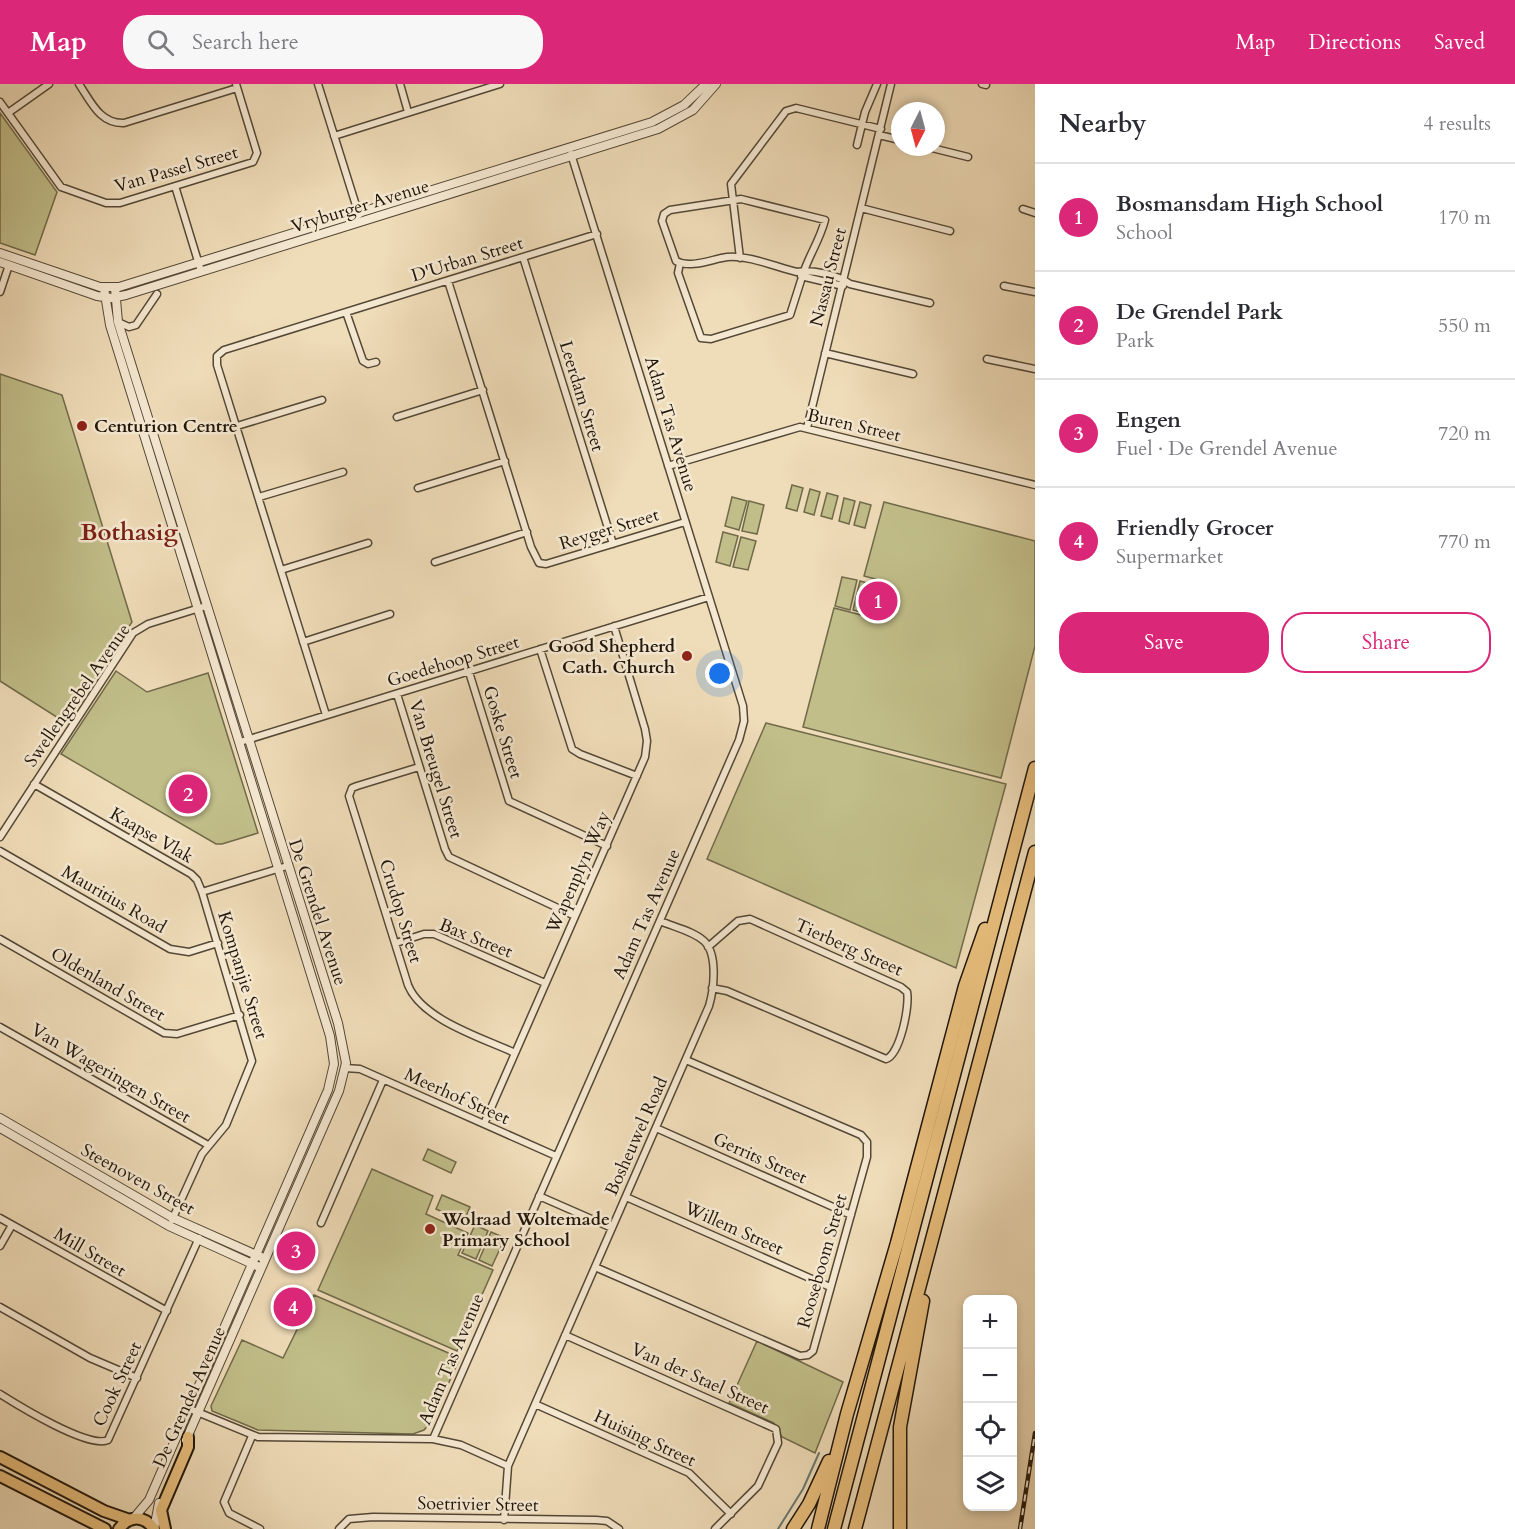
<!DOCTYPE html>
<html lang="en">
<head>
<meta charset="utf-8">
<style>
	body { margin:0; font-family:Cardo,serif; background:#f7f7f7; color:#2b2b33 }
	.controls { position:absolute; right:18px; bottom:18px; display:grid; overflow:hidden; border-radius:12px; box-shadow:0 3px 9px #0003 }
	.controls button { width:54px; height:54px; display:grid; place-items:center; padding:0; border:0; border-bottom:2px solid #e1e1e2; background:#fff; color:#2b2b33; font:30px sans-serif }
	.compass { position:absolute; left:891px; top:18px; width:54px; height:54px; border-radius:50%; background:#fff; box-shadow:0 3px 9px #0003; rotate:186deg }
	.you { position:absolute; left:720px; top:590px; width:21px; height:21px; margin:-15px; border:4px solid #fff; border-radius:50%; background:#1a73e8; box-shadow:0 0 0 9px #1a73e833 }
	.badge { display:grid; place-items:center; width:39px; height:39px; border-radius:50%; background:#db2777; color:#fff; font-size:20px; font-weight:700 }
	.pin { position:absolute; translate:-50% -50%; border:3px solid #fff; box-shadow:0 2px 6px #0006 }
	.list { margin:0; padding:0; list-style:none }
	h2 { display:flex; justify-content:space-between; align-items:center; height:78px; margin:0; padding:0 24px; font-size:26px }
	h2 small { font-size:20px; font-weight:400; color:#7c7c81 }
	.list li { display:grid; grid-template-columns:39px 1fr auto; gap:18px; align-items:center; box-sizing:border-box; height:108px; padding:0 24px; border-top:2px solid #e1e1e2 }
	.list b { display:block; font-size:22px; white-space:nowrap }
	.list p { margin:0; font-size:20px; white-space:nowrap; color:#7c7c81 }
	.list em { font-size:20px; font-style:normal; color:#7c7c81 }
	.actions { display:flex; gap:12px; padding:18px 24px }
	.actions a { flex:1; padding:14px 0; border:2px solid #db2777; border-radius:24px; text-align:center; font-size:21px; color:#db2777 }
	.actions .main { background:#db2777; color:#fff }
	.icon { flex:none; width:33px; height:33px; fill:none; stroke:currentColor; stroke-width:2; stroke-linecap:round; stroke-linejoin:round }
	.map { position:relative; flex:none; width:1035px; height:1445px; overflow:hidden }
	header { display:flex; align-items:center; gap:36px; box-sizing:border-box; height:84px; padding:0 30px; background:#db2777; color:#fff }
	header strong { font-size:28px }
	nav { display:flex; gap:33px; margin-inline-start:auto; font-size:21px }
	.search { width:420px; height:54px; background:#f7f7f7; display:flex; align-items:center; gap:15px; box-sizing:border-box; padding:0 21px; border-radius:24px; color:#7c7c81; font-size:22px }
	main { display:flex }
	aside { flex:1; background:#fff }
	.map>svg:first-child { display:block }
	.green { fill:#c1be89; stroke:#706a4a; stroke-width:1.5 }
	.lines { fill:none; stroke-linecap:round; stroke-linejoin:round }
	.stream { stroke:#69796f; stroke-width:2 }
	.minor-casing { stroke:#544836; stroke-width:9 }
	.tertiary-casing { stroke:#544836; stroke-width:10 }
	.primary-casing { stroke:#20160a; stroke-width:14 }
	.motorway-casing { stroke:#20160a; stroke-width:15 }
	.minor { stroke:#f5e8d1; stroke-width:6 }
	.tertiary { stroke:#f5e8d1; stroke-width:8 }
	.primary { stroke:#e8be7c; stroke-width:10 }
	.motorway { stroke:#e8be7c; stroke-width:12 }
	.rail-casing { stroke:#20160a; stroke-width:4.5 }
	.rail { stroke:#f5e8d1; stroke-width:2; stroke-dasharray:7; stroke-linecap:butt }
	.poi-dot { fill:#8f2418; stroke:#f5e8d1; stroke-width:2 }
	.labels { text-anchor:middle; stroke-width:5; stroke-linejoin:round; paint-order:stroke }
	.street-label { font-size:18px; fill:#20160a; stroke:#f5e8d1 }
	.poi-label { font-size:18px; font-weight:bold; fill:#20160a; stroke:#f5e8d1; text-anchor:start }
	.district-label { font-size:24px; font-weight:bold; fill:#7a1f14; stroke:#f5e8d1 }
</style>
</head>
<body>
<header>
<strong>Map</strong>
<div class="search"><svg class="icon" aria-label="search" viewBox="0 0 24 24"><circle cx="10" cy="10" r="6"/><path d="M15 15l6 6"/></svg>Search here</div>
<nav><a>Map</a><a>Directions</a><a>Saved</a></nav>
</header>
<main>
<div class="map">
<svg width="1035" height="1445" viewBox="0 0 1035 1445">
	<rect width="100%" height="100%" fill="#efdcb8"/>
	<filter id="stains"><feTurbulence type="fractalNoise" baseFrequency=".00333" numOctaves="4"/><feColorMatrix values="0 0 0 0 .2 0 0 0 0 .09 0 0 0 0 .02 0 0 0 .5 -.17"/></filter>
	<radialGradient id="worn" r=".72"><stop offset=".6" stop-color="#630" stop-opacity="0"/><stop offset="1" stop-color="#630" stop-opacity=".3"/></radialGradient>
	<!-- green -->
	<path class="green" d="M0 29 57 108 35 171 0 159Z
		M0 290 62 311 132 538 66 639 0 597Z
		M792 401 803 404 797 427 786 424Z
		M810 405 820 408 814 431 804 428Z
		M827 409 838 412 832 435 821 432Z
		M732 413 747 417 739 446 725 442Z
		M844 414 855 417 849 440 839 437Z
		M749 417 764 421 757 450 742 447Z
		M860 418 871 421 865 444 854 441Z
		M884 418 1035 457V562L1001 694 803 643 834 524 869 533 879 496 864 492Z
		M723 448 738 452 730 482 716 478Z
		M741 453 756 457 748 486 733 483Z
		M842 493 857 496 850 526 835 522Z
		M860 497 875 501 868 530 853 526Z
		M116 587 147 608 208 589 258 749 222 760H216L61 670Z
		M766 639 1006 700 956 884 707 775Z
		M428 1065 456 1078 451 1089 423 1076Z
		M372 1085 433 1112 426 1130 468 1149 458 1171 493 1186 457 1267 318 1206Z
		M442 1111 470 1123 464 1137 436 1125Z
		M475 1141 488 1147 476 1175 462 1169Z
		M491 1148 505 1154 492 1182 479 1176Z
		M314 1211 460 1274 431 1338 424 1346 413 1350 258 1346 212 1327 211 1322 242 1256 283 1274Z
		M757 1257 843 1298 815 1369 782 1353 774 1339 729 1319Z"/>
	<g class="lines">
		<!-- stream -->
		<path class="stream" d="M778 1445 803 1405 819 1369"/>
		<defs>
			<path id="minor" d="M79 0C91 18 100 40 124 39L237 4
				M318 0 359 131
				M400 0 408 28
				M982 0 986 1
				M0 18 61 103 106 119H120L253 78 257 69 236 0
				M8 29 49 0
				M879 51 900 56
				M334 52 500 0
				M857 61 865 28 877 0
				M928 63 968 73
				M175 102 201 187
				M861 124 950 147
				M1023 125 1035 129
				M523 173 613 460
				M740 174 731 100 786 27 796 24 881 45
				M680 179 678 189 701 254 711 255 790 231 803 190C809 171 820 156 825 136L741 115 670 126 664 130 662 137 676 177C691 185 712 175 727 173 749 171 776 183 797 188 811 185 838 191 850 200L930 219
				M801 192 843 202
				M448 197 531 463 539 479 546 480 685 438
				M1004 202 1035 208
				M0 208 9 181
				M346 228 363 277 368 280 376 278
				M118 238 129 243 136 241 157 210
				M825 269 913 290
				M987 275 1035 285
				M397 333 483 306
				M237 342 322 316
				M807 344 891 0
				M668 382 800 343 1035 401
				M418 404 505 377
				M259 413 343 388
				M435 478 527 448
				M281 486 368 459
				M303 558 390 530
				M540 565 572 665 580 670 637 692
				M469 588 509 717 607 762
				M397 610 445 765 449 773 575 832
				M326 631 217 281V272L224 266 597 150
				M240 658 709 513
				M419 683 357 702 352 704 349 712 408 901C422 936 483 954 515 969
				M34 700 191 790 197 796 202 808 287 782
				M0 753 133 549 148 540 206 522
				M0 767 170 865 189 868 218 859
				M0 855 164 949 177 950 240 931
				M396 859 424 850H434L545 899
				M708 863 738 837 750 835 901 903 907 908C910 921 900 971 886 975L727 907 712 904
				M0 943 208 1061
				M345 984 360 985 556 1072
				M484 1040 645 673 647 657 645 645 614 542
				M656 1044 851 1131
				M539 1112 612 1144
				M626 1113 830 1203
				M0 1134 167 1227
				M172 1136 202 1070 226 1041 252 977 202 808
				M321 1139 383 996
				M0 1162 12 1141
				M595 1183 800 1272 808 1271 813 1267 867 1073V1058L861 1051 686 976
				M0 1223 90 1274 137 1294
				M565 1251 776 1345 778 1359 758 1402 715 1445
				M0 1310C19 1322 89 1365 108 1356L199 1154
				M535 1320 689 1389 731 1430
				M190 1325 258 1353 433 1355 461 1361 508 1382
				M252 1352 224 1418 229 1429 260 1445
				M433 1355 739 656 744 637 743 622 571 70
				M504 1436 508 1382 709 922C714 905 718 870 704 857 693 847 674 843 660 837
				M339 1445 349 1435 373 1433 596 1436 607 1437 619 1445"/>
			<path id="tertiary" d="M0 169 100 203H119L652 38 684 21 706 0
				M0 178 97 212 111 214 126 211 658 45 693 26 716 0
				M104 204 110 241 330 952 334 980 328 1006 149 1416 133 1435
				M115 204 118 238 338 939 346 979 339 1007 186 1356
				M0 1034 173 1134 261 1173
				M0 1044 169 1142 257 1182
				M154 1445 159 1419"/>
			<path id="primary" d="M0 1373 104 1427 130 1436
				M0 1392 105 1445
				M119 1445C129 1431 144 1431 154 1445
				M165 1445 161 1426 188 1363V1353"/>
			<path id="motorway" d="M793 1445 809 1420 829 1377
				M818 1445 847 1330 897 1159 965 902 985 845
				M834 1445 1035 684
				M855 1445 1035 768
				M900 1445V1343L923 1217"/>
		</defs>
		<!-- minor casing -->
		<use href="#minor" class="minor-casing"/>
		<!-- tertiary casing -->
		<use href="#tertiary" class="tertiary-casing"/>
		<!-- primary casing -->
		<use href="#primary" class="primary-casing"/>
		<!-- motorway casing -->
		<use href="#motorway" class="motorway-casing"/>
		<!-- minor -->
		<use href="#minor" class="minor"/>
		<!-- tertiary -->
		<use href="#tertiary" class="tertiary"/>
		<!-- primary -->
		<use href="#primary" class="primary"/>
		<!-- motorway -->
		<use href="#motorway" class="motorway"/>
		<defs>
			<path id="rail" d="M1020 1445 1035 1349"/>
		</defs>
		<!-- rail casing -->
		<use href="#rail" class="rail-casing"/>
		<!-- rail -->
		<use href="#rail" class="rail"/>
	</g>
	<!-- markers -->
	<g class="poi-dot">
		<circle cx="82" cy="342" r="6"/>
		<circle cx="687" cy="572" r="6"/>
		<circle cx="430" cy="1145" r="6"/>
	</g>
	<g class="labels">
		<!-- street labels -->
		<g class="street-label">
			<text transform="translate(176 85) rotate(-16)" y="6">Van Passel Street</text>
			<text transform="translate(360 122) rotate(-17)" y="6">Vryburger Avenue</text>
			<text transform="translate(467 175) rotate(-17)" y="6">D'Urban Street</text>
			<text transform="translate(828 193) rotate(-76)" y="6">Nassau Street</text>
			<text transform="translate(582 312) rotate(73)" y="6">Leerdam Street</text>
			<text transform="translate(671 340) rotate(73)" y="6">Adam Tas Avenue</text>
			<text transform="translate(854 341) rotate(13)" y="6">Buren Street</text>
			<text transform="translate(609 445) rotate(-17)" y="6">Reyger Street</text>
			<text transform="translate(453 577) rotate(-17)" y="6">Goedehoop Street</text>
			<text transform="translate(77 611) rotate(-55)" y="6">Swellengrebel Avenue</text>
			<text transform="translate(503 648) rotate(73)" y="6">Goske Street</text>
			<text transform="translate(436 685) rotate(73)" y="6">Van Breugel Street</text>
			<text transform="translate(152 751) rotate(30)" y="6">Kaapse Vlak</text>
			<text transform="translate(578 788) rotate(-66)" y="6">Wapenplyn Way</text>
			<text transform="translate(114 815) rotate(30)" y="6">Mauritius Road</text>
			<text transform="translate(401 827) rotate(73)" y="6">Crudop Street</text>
			<text transform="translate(318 828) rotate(72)" y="6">De Grendel Avenue</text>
			<text transform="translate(646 830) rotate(-66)" y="6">Adam Tas Avenue</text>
			<text transform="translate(476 854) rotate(22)" y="6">Bax Street</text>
			<text transform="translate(849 863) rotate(24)" y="6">Tierberg Street</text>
			<text transform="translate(243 891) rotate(73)" y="6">Kompanjie Street</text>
			<text transform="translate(108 900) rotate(30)" y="6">Oldenland Street</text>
			<text transform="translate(111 989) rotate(30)" y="6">Van Wageringen Street</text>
			<text transform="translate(457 1012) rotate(24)" y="6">Meerhof Street</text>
			<text transform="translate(636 1052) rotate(-66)" y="6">Bosheuwel Road</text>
			<text transform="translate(760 1074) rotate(24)" y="6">Gerrits Street</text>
			<text transform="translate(138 1095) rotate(29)" y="6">Steenoven Street</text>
			<text transform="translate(734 1144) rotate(24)" y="6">Willem Street</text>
			<text transform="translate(90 1168) rotate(30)" y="6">Mill Street</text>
			<text transform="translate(822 1177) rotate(-74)" y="6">Rooseboom Street</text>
			<text transform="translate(451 1275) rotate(-67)" y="6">Adam Tas Avenue</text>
			<text transform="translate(700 1294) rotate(24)" y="6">Van der Stael Street</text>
			<text transform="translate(117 1300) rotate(-65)" y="6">Cook Street</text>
			<text transform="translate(189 1313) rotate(-66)" y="6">De Grendel Avenue</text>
			<text transform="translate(645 1354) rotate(25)" y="6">Huising Street</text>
			<text transform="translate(478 1420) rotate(1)" y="6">Soetrivier Street</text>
		</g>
		<!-- poi labels -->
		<g class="poi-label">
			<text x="94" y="348">Centurion Centre</text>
			<text x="675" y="568" text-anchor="end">Good Shepherd<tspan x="675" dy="21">Cath. Church</tspan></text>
			<text x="442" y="1141">Wolraad Woltemade<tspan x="442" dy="21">Primary School</tspan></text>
		</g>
		<!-- district labels -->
		<g class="district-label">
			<text x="129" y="456">Bothasig</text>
		</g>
	</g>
	<rect width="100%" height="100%" filter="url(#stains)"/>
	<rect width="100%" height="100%" fill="url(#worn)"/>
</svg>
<div class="controls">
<button>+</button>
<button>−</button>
<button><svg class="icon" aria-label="locate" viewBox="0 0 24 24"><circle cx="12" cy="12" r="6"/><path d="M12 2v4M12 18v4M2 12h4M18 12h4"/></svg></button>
<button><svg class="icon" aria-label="layers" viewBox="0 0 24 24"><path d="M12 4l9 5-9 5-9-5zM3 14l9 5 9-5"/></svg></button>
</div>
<svg class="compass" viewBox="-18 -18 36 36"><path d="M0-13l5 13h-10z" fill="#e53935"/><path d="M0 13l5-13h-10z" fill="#7c7c81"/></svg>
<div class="you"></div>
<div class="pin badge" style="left:878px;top:517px">1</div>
<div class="pin badge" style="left:188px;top:710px">2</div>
<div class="pin badge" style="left:296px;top:1167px">3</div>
<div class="pin badge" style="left:293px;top:1223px">4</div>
</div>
<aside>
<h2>Nearby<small>4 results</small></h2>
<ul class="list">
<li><span class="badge">1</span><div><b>Bosmansdam High School</b><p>School</p></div><em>170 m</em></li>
<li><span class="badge">2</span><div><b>De Grendel Park</b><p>Park</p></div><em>550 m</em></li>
<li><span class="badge">3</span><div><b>Engen</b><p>Fuel · De Grendel Avenue</p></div><em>720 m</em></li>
<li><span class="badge">4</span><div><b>Friendly Grocer</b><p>Supermarket</p></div><em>770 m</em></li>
</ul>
<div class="actions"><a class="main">Save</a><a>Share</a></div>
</aside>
</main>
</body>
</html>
